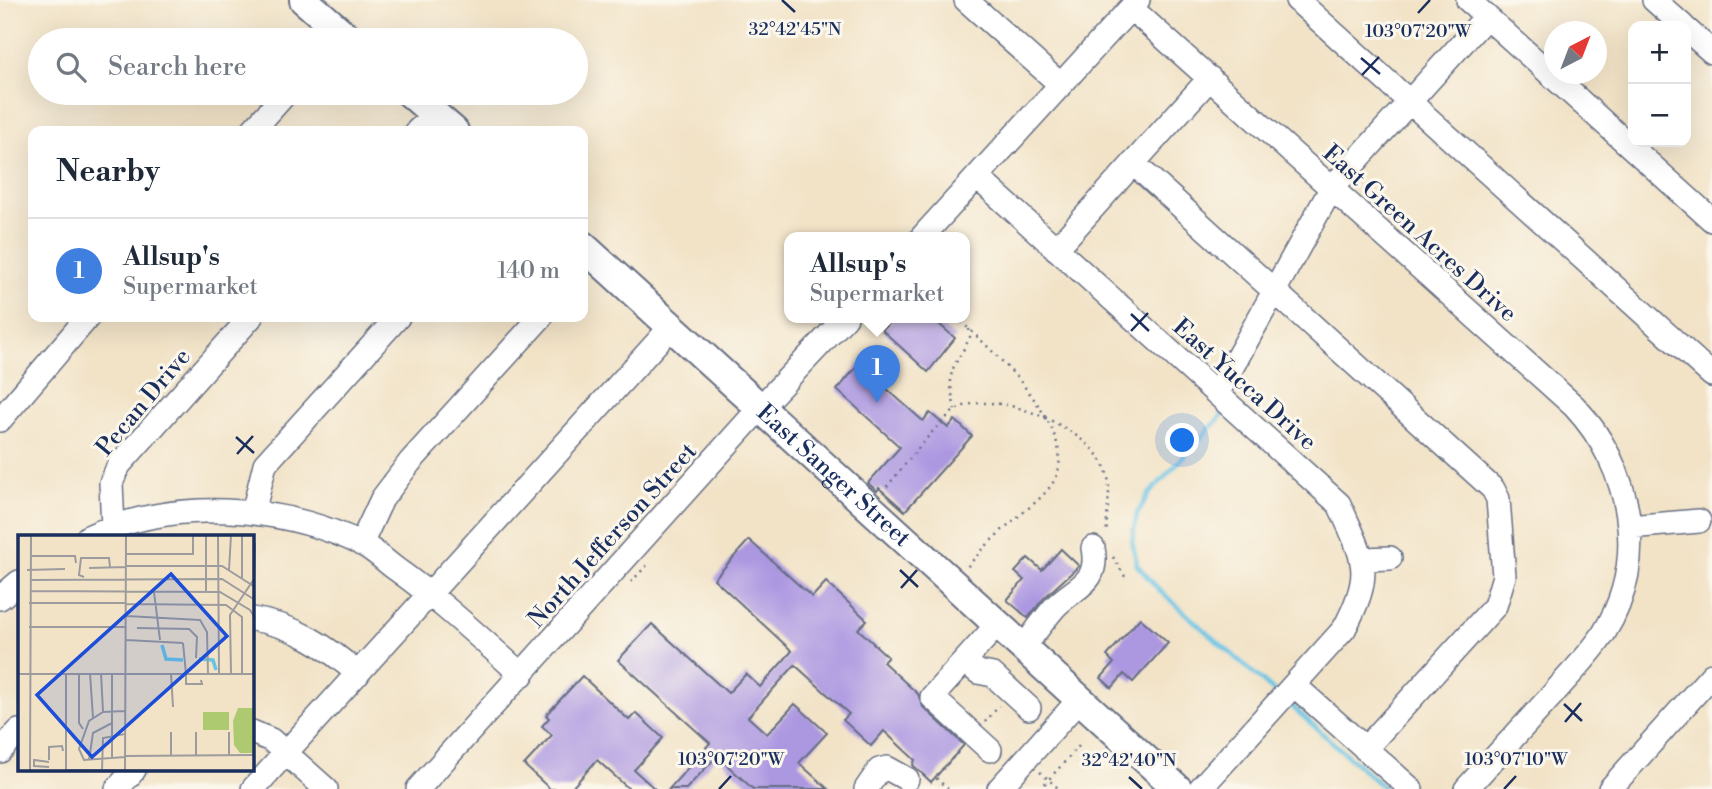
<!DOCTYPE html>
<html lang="en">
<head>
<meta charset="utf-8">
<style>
	body { margin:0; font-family:"Libre Bodoni",serif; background:#f2f2f3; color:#1f2937 }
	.controls { position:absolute; right:21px; top:21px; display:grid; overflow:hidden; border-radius:14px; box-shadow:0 7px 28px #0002 }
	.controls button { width:63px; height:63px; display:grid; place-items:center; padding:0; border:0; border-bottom:2px solid #e0e1e3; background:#fff; color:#1f2937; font:35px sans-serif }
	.compass { position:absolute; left:1544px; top:21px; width:63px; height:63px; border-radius:50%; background:#fff; box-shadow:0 7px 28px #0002; rotate:42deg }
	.you { position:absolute; left:1183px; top:441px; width:24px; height:24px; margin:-18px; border:5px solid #fff; border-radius:50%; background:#1a73e8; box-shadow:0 0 0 10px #1a73e833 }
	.badge { display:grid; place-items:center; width:46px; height:46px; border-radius:50%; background:#0b8043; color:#fff; font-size:23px; font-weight:700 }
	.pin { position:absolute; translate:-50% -58px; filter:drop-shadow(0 2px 4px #0008) }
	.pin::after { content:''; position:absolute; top:37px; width:24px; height:21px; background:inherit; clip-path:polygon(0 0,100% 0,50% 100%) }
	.popup { position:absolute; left:784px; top:232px; width:186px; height:91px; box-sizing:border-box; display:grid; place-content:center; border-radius:14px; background:#fff; filter:drop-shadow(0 2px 5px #0005); font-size:23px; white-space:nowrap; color:#747a83 }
	.popup b { font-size:26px; color:#1f2937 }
	.popup::after { content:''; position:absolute; left:50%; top:100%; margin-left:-14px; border:14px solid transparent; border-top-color:#fff }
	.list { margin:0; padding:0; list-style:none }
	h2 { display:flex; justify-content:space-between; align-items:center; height:91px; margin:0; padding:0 28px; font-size:30px }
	h2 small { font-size:23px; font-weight:400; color:#747a83 }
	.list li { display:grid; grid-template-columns:46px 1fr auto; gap:21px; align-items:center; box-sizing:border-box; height:105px; padding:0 28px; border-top:2px solid #e0e1e3 }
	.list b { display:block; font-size:26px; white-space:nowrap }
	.list p { margin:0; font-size:23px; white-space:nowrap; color:#747a83 }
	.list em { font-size:23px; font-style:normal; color:#747a83 }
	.icon { flex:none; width:38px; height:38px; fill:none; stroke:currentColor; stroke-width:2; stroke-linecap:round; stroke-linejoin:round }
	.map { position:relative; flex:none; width:1712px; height:789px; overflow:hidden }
	.search { position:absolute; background:#fff; box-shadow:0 7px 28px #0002; left:28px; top:28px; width:560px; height:77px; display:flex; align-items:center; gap:18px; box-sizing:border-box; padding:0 24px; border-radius:38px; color:#747a83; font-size:26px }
	.panel { position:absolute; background:#fff; box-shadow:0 7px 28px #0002; left:28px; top:126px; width:560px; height:196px; border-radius:14px }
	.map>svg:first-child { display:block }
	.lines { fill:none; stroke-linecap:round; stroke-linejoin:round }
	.stream { stroke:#67c4e5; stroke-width:4.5 }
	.building { fill:#ac97e1 }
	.minor-casing { stroke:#666e83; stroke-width:26 }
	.major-casing { stroke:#666e83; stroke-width:32 }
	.path { stroke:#666e83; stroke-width:2.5; stroke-dasharray:2 5; stroke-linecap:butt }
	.minor { stroke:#fff; stroke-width:23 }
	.major { stroke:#fff; stroke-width:28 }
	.ticks { fill:none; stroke:#1b2f5e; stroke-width:2.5 }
	.labels { text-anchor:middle; stroke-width:6; stroke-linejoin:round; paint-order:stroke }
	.street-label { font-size:24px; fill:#1b2f5e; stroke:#fbf7ec }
	.inset-river { fill:none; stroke:#67c4e5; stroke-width:3.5 }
	.inset-road { fill:none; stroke:#9c9b9d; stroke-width:2 }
	.view { fill:#1d4ed8; fill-opacity:0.15; stroke:#1d4ed8; stroke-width:3.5 }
	.inset-edge { fill:none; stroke:#1b2f5e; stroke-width:3.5 }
	.ticks-label { font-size:18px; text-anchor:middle; fill:#1b2f5e; stroke:#fbf7ec; stroke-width:6; stroke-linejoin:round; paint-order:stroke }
</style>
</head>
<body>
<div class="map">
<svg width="1712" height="789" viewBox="0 0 1712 789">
	<rect width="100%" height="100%" fill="#fbf7ec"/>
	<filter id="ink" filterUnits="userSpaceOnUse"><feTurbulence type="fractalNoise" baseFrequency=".0143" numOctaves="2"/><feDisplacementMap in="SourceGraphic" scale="14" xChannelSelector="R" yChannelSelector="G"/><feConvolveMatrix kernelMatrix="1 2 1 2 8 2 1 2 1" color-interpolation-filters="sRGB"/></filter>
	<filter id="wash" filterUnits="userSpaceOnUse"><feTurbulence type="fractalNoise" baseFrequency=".00686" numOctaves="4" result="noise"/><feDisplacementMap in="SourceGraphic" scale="28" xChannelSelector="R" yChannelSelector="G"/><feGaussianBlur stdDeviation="1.57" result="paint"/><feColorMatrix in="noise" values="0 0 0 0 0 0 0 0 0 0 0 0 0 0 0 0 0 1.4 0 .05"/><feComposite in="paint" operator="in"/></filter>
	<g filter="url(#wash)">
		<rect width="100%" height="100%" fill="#f2e3c7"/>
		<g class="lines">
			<!-- stream -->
			<path class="stream" d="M1225 412 1149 494 1137 514 1132 541 1137 565 1160 591 1276 693
				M1288 703 1385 789"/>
		</g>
		<g id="blocks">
			<!-- building -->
			<path class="building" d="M894 317H931L955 338 928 372 882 330Z
				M859 364 923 421 930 413 948 428 955 420 972 436 905 511 879 488 877 491 868 483 900 447 837 390Z
				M749 540 812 597 826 582 867 620 858 629 888 657 883 662 918 694 923 707 964 745 931 782 913 765 915 760 884 731 871 746 843 720 849 714 795 665 748 717 767 734 795 704 827 733 799 763 828 789H753L717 756 686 789H669L710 743 618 660 652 624 728 693 746 674 760 687 792 651 714 579Z
				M1061 549 1079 566 1044 598 1028 618 1007 600 1024 580 1015 572 1028 558 1042 570Z
				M1140 618 1168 643 1133 682 1124 674 1112 688 1101 678 1114 663 1107 656Z
				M582 676 629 720 636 713 663 738 634 770 655 789H629L597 760 571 789H550L524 765 552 735 542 726 549 718 546 715Z"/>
		</g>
	</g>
	<g filter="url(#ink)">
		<use href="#blocks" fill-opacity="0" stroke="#666e83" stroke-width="2"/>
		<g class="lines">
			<defs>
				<path id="minor" d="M966 0 1061 85
					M1297 0 1712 375
					M1468 0 1712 220
					M1654 0 1683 26
					M1131 8 1574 406C1631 467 1650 559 1604 633 1590 655 1570 674 1553 694 1524 726 1495 757 1466 789
					M1686 29 1712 52
					M252 131 286 93
					M417 131 435 114
					M1133 163 1493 489 1498 499 1504 576 1495 606 1365 749
					M978 178 1339 504C1364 560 1375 571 1344 629L1200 789
					M922 237 1138 0
					M1056 249 1210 78
					M1217 394 1331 189 1486 17
					M0 420 88 317
					M253 513 265 464 398 317
					M1629 527 1699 521
					M113 528 111 483 119 465 251 317
					M88 537C173 498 279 504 362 544 374 550 385 561 396 569 441 601 481 639 522 675
					M361 544 382 499 410 462 541 317
					M1364 559 1390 558
					M0 598 19 582
					M252 619C294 625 327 646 358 674
					M1023 648C1033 635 1043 621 1054 608 1074 586 1100 585 1093 548
					M965 661 978 672 993 675 1029 708
					M1294 685 1411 789
					M252 732 271 740 326 789
					M990 750 932 697 997 625
					M0 751 19 731
					M117 789 134 770
					M253 789 671 327
					M418 789 759 409 846 317
					M866 789 879 770 887 768 907 779
					M999 789 1079 700
					M1610 789 1712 675"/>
				<g id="major">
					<path d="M304 0 350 40"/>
					<path d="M410 93 454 131"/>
					<path id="s1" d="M583 246 1178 789"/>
				</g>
			</defs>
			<!-- minor casing -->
			<use href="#minor" class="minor-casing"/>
			<!-- major casing -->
			<use href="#major" class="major-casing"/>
			<!-- path -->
			<path class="path" d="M956 317C989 347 1083 431 1054 481 1043 499 1024 511 1008 525 993 538 980 552 967 567
				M955 410C946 365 952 374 970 337L969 329
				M882 492C903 469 930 430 953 412 990 383 1092 429 1106 470 1113 489 1105 514 1107 534
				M1113 557 1127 580
				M631 582 650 562
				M985 722 999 706
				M1040 772 1059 789
				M948 789 935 777 961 749
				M1040 789 1079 746"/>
			<!-- minor -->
			<use href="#minor" class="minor"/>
			<!-- major -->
			<use href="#major" class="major"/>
		</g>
	</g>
	<!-- ticks -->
	<path class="ticks" d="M782 0 795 12M1418 13 1430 0M1361 58 1380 74M1362 75 1379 57M1131 314 1149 331M1131 331 1148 313M236 437 254 453M237 454 253 436M900 570 918 587M901 588 917 570M1564 704 1582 721M1565 722 1581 703M1129 777 1142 789M719 789 731 776M1504 789 1516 776"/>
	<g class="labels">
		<!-- street labels -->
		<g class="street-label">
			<text transform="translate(1420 233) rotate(42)" y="8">East Green Acres Drive</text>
			<text transform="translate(1245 384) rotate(42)" y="8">East Yucca Drive</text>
			<text transform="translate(143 402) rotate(-50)" y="8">Pecan Drive</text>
			<text dy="8" stroke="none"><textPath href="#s1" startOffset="340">East Sanger Street</textPath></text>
			<text transform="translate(612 535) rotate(-48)" y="8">North Jefferson Street</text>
		</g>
	</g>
	<!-- overview -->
	<g transform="translate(18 535)">
		<rect width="236" height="236" fill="#f2e3c7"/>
		<path d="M220 173H236V218H222L216 210 215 186ZM185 177H211V195H185Z" fill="#aeca70"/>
		<path class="inset-river" d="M144 110 148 124 165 125M181 124 195 125 198 135"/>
		<path class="inset-road" d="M200 0 201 139M108 19H175V0M13 21H57L58 28M108 31H204L237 52M71 33 108 32M9 35 47 34M211 35 213 0M66 42 61 40 63 23H91L92 32M224 43V0M12 45 204 44 237 65M12 56 202 57 232 75 237 83M136 57 142 105M188 57V0M11 68H108M108 69 208 70 224 82V139M108 81 182 85 189 97 190 139M11 92H108M119 93 171 94 179 102 178 123M108 105 165 108M165 108 168 139M61 138V188L65 194M72 138 75 183M83 138 85 177M0 139H237M48 139V236M153 139 155 172M168 139V149H184L183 145M213 139 212 80 236 44 237 8M178 197V220M211 197V220M153 220V197M107 221 237 220M107 222 66 225 61 214 71 186 85 177 107 176M94 224V139M31 225V212L44 211 45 216M71 225 75 198 94 188M31 227 16 225V231L31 232M48 235 202 236M12 236 13 0M84 236 85 203 107 199M107 236 108 0"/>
		<path class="view" d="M153 39 209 101 74 222 19 160Z"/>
		<rect width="236" height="236" class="inset-edge"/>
	</g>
	<g class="ticks-label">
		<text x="795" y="35">32°42'45"N</text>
		<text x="1418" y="37">103°07'20"W</text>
		<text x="731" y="765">103°07'20"W</text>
		<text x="1516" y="765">103°07'10"W</text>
		<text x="1129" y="766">32°42'40"N</text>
	</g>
</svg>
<div class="controls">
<button>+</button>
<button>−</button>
</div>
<svg class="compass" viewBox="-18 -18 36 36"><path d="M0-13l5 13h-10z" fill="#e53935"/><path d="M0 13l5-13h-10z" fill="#747a83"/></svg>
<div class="you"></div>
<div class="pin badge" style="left:877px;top:403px;background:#3f7fe0">1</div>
<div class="popup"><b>Allsup's</b>Supermarket</div>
<div class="search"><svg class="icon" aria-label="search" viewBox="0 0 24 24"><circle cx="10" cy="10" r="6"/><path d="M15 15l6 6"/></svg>Search here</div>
<section class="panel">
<h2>Nearby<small></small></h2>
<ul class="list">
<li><span class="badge" style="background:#3f7fe0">1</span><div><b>Allsup's</b><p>Supermarket</p></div><em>140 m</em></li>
</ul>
</section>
</div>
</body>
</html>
